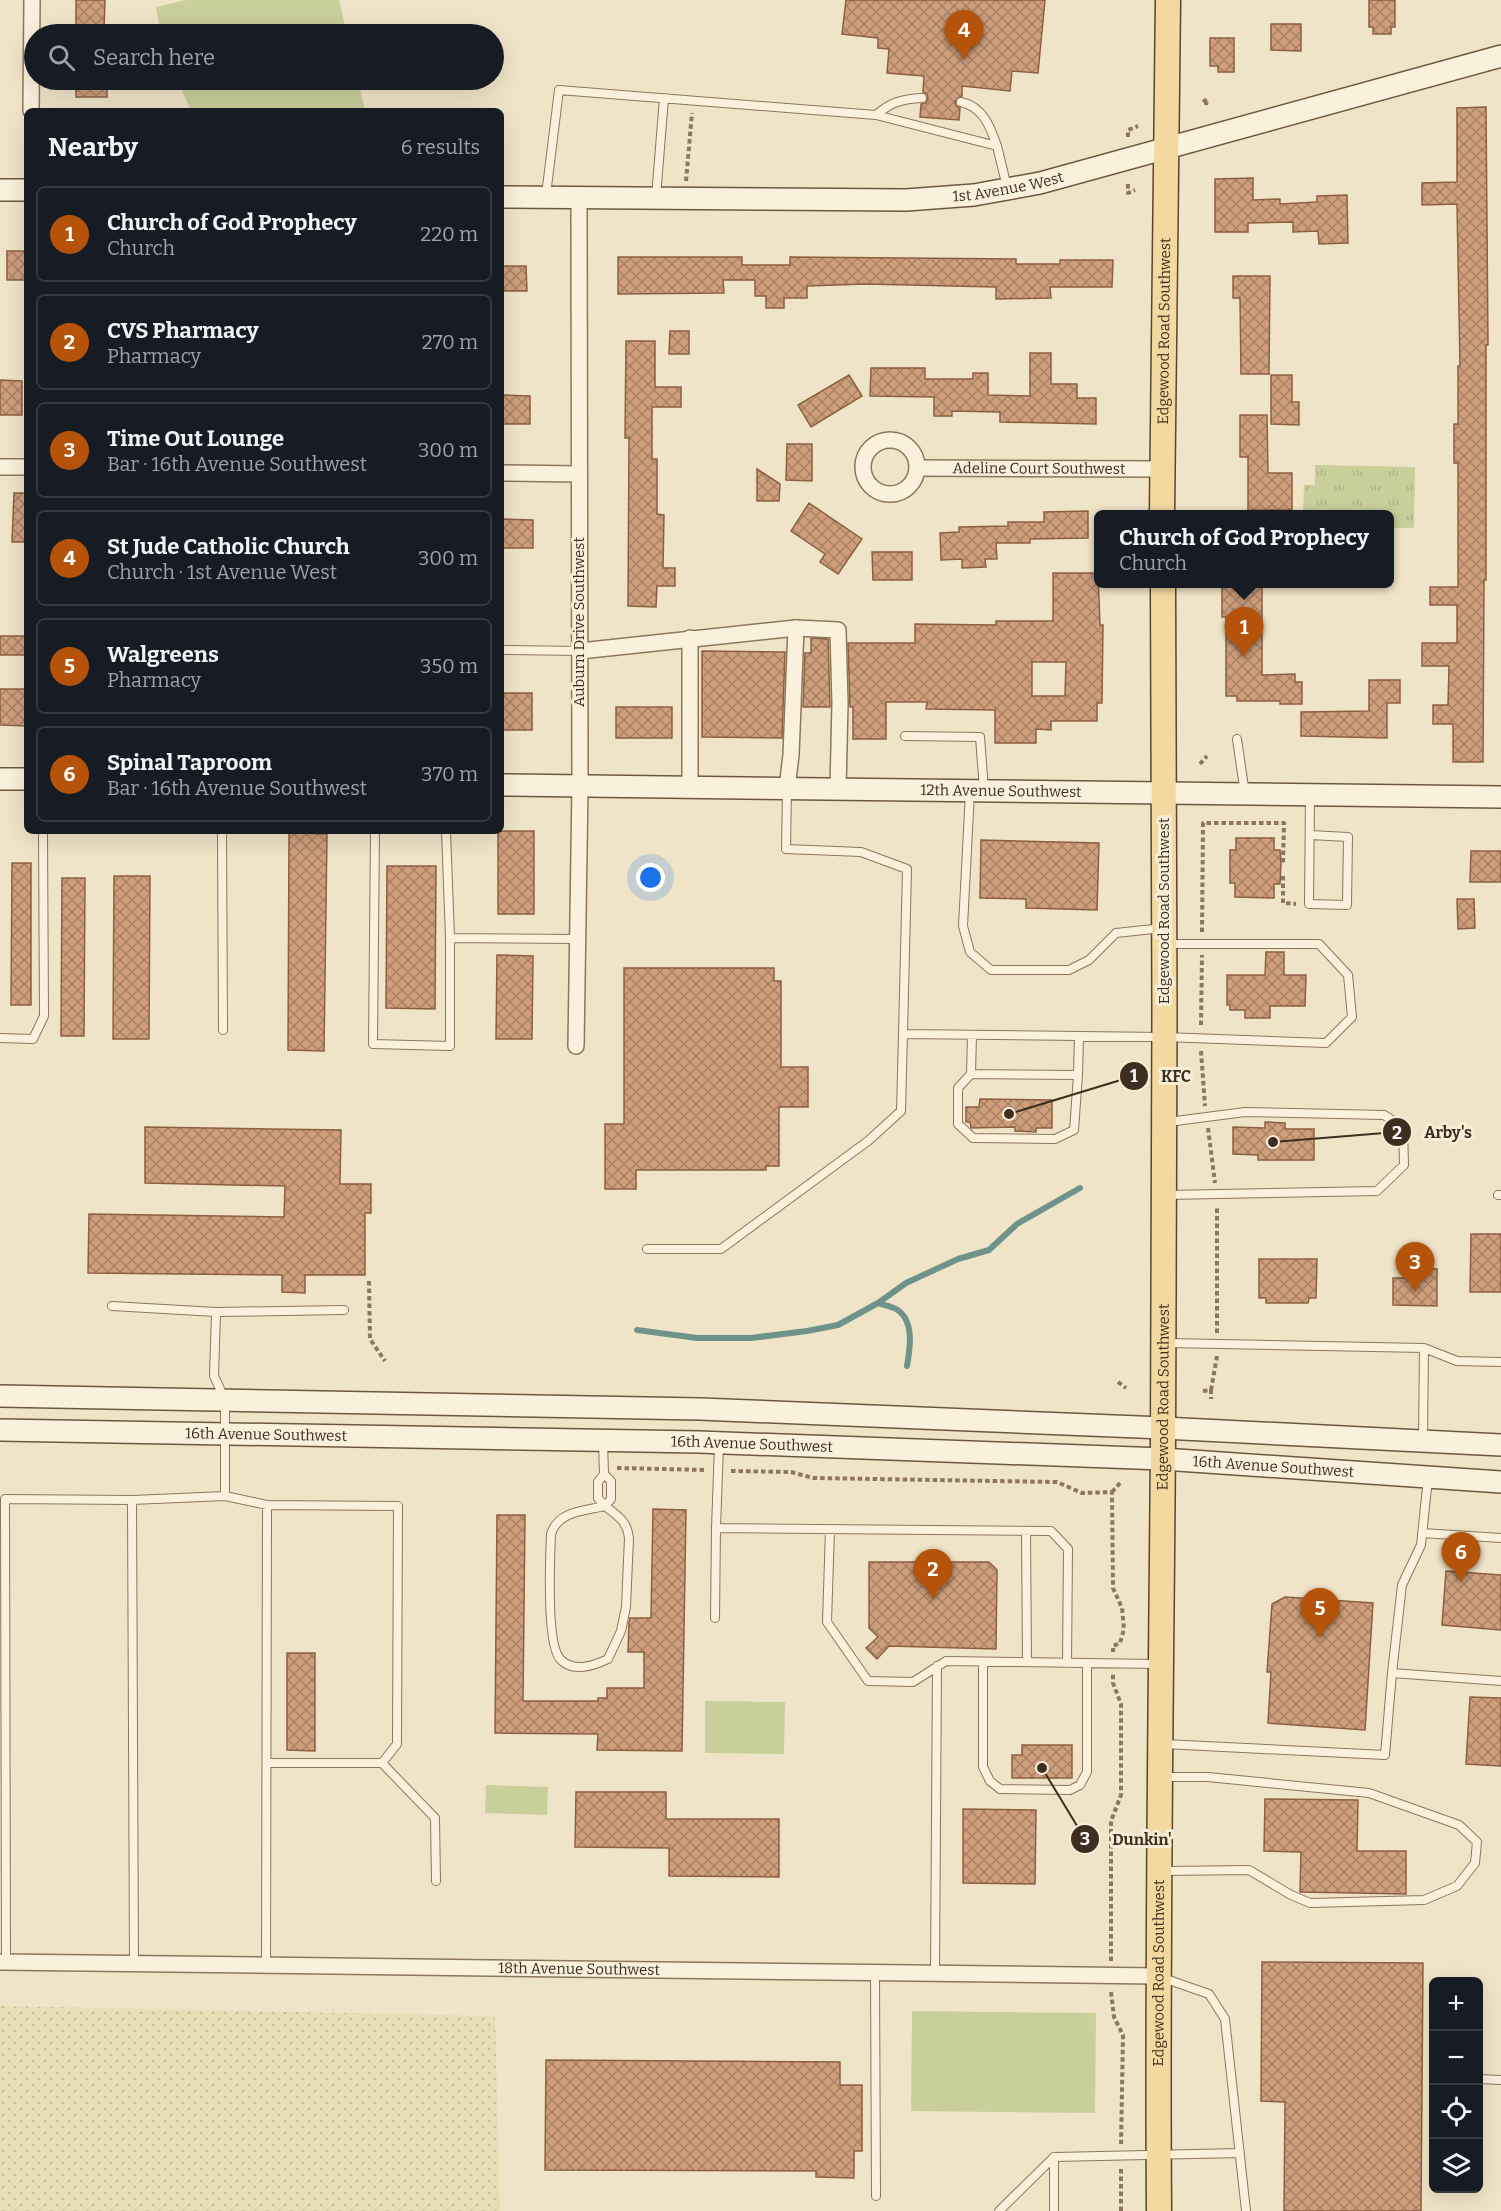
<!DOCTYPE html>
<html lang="en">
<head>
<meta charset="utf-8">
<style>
	body { margin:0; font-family:Bitter,serif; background:#242831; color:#f1f3f6 }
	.controls { position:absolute; right:18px; bottom:18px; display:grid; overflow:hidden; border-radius:9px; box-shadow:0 6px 24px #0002 }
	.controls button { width:54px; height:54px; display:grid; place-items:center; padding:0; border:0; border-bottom:2px solid #363941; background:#171b24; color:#f1f3f6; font:30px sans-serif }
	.you { position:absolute; left:651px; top:878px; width:21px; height:21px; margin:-15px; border:4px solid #fff; border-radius:50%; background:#1a73e8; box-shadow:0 0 0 9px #1a73e833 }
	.badge { display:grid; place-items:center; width:39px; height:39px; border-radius:50%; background:#b45309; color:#fff; font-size:20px; font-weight:700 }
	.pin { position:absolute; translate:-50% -50px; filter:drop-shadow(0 2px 3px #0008) }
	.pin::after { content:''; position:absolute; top:32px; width:21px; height:18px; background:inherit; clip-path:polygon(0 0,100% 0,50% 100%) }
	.popup { position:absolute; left:1094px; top:510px; width:300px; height:78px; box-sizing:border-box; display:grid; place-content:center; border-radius:9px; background:#171b24; filter:drop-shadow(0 2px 4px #0005); font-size:20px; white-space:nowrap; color:#9ea1a6 }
	.popup b { font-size:22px; color:#f1f3f6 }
	.popup::after { content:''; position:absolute; left:50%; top:100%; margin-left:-12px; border:12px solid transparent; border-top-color:#171b24 }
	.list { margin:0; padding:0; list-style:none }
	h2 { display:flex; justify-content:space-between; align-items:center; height:78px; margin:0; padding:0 24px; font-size:26px }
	h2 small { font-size:20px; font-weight:400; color:#9ea1a6 }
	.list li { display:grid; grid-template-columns:39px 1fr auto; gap:18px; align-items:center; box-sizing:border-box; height:96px; margin:0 12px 12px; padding:0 12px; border:2px solid #363941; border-radius:9px }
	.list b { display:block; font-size:22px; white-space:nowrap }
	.list p { margin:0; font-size:20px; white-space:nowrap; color:#9ea1a6 }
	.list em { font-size:20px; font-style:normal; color:#9ea1a6 }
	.icon { flex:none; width:33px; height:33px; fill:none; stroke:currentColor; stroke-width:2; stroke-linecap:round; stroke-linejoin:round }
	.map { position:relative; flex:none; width:1501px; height:2211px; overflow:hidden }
	.search { position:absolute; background:#171b24; box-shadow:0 6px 24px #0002; left:24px; top:24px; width:480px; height:66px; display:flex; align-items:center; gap:15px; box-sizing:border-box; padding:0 21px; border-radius:33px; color:#9ea1a6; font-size:22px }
	.panel { position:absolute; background:#171b24; box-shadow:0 6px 24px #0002; left:24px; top:108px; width:480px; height:726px; border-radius:9px }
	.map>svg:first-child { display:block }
	.farmland { fill:url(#farmland-dots) }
	.park { fill:url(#park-tufts) }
	.garden { fill:#c9cf9b }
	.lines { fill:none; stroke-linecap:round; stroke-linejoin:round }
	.stream { stroke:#6f938a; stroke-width:6 }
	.building { fill:url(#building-cross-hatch); stroke:#8d5f41; stroke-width:1.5; fill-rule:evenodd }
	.lane-casing { stroke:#8d765c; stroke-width:10 }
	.street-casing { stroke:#8d765c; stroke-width:18 }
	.secondary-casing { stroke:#6f573f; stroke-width:24 }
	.primary-casing { stroke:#5b4430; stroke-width:27 }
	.path { stroke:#8d765c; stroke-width:4; stroke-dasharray:4.5 3; stroke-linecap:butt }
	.lane { stroke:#faf1dc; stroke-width:8 }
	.street { stroke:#faf1dc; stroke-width:15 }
	.secondary { stroke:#faf1dc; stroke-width:21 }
	.primary { stroke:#f3d9a0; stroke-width:24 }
	.labels { text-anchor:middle; stroke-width:6; stroke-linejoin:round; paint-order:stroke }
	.street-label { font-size:15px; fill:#3d2e20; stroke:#f7eed8 }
	.leader { fill:none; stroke:#3d2e20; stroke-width:2 }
	.callout-dot { fill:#3d2e20; stroke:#f7eed8; stroke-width:2 }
	.mark-label { font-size:18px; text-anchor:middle; font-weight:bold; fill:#fff }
	.callout-label { font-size:16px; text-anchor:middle; font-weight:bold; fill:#3d2e20; stroke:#f7eed8; stroke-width:6; stroke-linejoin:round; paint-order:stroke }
</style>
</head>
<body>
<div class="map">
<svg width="1501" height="2211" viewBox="0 0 1501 2211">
	<defs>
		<pattern id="farmland-dots" width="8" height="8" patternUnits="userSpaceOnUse" patternTransform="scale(1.5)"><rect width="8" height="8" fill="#e6deb5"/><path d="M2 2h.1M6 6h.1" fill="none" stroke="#c6bf9b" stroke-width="1.8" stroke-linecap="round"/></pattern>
		<pattern id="park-tufts" width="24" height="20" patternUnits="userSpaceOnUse" patternTransform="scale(1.5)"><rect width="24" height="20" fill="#c9cf9b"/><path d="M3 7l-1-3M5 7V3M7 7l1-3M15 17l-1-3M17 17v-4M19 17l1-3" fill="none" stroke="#aeb285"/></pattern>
		<pattern id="building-cross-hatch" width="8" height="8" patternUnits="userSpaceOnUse" patternTransform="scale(1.5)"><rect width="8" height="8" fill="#cf9f7d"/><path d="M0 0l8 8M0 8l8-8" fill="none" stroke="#a98266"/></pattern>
	</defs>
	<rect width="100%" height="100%" fill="#f0e4c8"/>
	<!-- farmland -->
	<path class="farmland" d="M0 2006 495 2016 500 2211H0Z"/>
	<!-- park -->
	<path class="park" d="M1315 465 1415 467 1414 528H1390V514H1303L1304 485H1315Z"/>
	<!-- garden -->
	<path class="garden" d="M186 0H339L347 34H161L156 7Z
		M177 80H358L365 111H191Z
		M705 1701 785 1702 784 1754 705 1753Z
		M486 1785 548 1787 547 1815 485 1813Z
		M912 2011 1096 2013 1095 2113 911 2111Z"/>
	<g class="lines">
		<!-- stream -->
		<path class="stream" d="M878 1303C883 1305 891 1306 896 1309 915 1320 910 1349 907 1366
			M637 1330 697 1338H751L807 1331 838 1325 878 1303 906 1283 958 1259 989 1250 1017 1224 1080 1188"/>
	</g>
	<!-- building -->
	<path class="building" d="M76 0H105L104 29H76Z
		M846 0H1045L1038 73 1012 71 1010 91 962 86V96L955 101 956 106 960 108 959 120 920 117 921 104 926 103 928 98 927 94 923 92 924 76 887 73 889 49 878 48V38L842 34Z
		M1369 0H1395V27H1391V34H1373V27H1369Z
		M1271 24H1301V51L1271 50Z
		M1210 38H1234V72H1218V66H1210Z
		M76 80H107V97H76Z
		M1486 107 1488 345H1486V580H1484L1483 762H1453V724H1433V705H1448L1449 666H1422V643H1457V605H1430V587H1458V463H1454V424H1458V366H1460L1457 204 1422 205V183L1457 182V108Z
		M1253 178V200L1280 199V204L1317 202V196L1347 195 1348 243 1319 244 1318 231 1293 232V222L1248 223V232H1215V179Z
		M7 251H27V280H7Z
		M618 257H742V265H790V257L1016 259V264H1060V260H1113L1112 287H1050L1051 298 996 299V287L865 284 807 286V298H784V308H766V296H755V280H723L724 293 618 294Z
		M501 266H526L527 291H501Z
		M1233 276H1270L1269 374H1241L1240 298H1233Z
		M670 331H689V354H669Z
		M626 341H655V387H681V407H652V459H657V514L664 515 663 568H675V586H657L656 607 628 606 629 438H625Z
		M1030 353H1051V384H1077V398H1096V424L1000 422V412L952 411V416H934V397L870 396 871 368H925V379H973V373H988V395L1030 396Z
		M849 375 862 396 811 427 798 405Z
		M1271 375H1292V402H1299V425L1271 424Z
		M0 380 22 381V415H0Z
		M501 395 530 396V424H501Z
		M1240 415H1267L1268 473H1292V510H1248V457H1240Z
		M787 444H812V481L786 480Z
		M757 469 780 484 779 501H757Z
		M14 493H27V542H12Z
		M809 503 862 539 838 574 820 562 825 554 791 531Z
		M1088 511V538L1030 539V543H996L997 559H985L986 567 962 568V559L941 560 940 533 959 532V527L1008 526V522H1044V512Z
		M501 519 533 520V548H501Z
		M872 552H912V580H873Z
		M1053 573H1098L1100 625H1103L1102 703H1097V721H1051V730L1036 729V743H995V710L926 709 927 702H886V739H853V707H850L848 643H915V624L996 625V621H1053ZM1032 662H1066L1065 696H1032Z
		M1222 584H1262V675L1295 674V682H1302V704H1280V701H1237V696H1226V617H1222Z
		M0 636H27V655H0Z
		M811 638 828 639 830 707H803L805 653H811Z
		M702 651 785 652 782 738 702 737Z
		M1369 680H1400V703H1387V738L1301 736V712L1369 711Z
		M0 689H27V726L0 725Z
		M501 693H532V730H501Z
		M616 707H672V738H616Z
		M498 831H534V914H498Z
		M289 833 327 834 324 1051 288 1050Z
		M1236 838H1274V850H1280L1281 863 1280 884H1274V898L1235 897V883H1230V850H1236Z
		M981 840 1099 843 1097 910 1026 908V899L980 898Z
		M1471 851H1501V882H1470Z
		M12 863H31V1005H11Z
		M387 866H436L435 1009 386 1008Z
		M114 876H150L149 1039H113Z
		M62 878H85L84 1036H61Z
		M1457 899H1474L1475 928 1458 929Z
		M1266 952H1284V975H1306L1305 1006H1270V1018H1245V1010H1230V1005H1227V975H1265Z
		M497 955 533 956 532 1039H496Z
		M624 968H774V981H781V1067H808V1107H779V1166H766V1170H636V1189H605V1124H624Z
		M980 1099 1052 1100V1128H1036V1132L1015 1131V1127L971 1128 970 1122H966V1107H979Z
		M1265 1122 1285 1123V1129H1314V1160H1258V1155L1233 1154V1127L1265 1128Z
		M145 1127 341 1130 340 1184H371V1213H365V1275H305V1293L282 1292V1275L88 1273 89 1214 284 1217 285 1186 145 1183Z
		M1471 1234H1501V1292H1470Z
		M1259 1259H1317L1316 1298H1309L1308 1303H1266V1298H1259Z
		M1420 1268 1437 1269V1306L1393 1305V1278H1420Z
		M653 1509 686 1510 682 1751 597 1750 598 1734 495 1733 497 1515H525L523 1701H598V1698H607V1688H644V1652H628L629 1622 630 1618H651Z
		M869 1562H989L997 1570 996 1649 889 1646 877 1659 866 1648 878 1637 869 1628Z
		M1446 1571 1501 1575V1630L1442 1625Z
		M1285 1597 1373 1603 1365 1730 1268 1723 1271 1672H1267L1272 1604Z
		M287 1653H315V1751L287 1750Z
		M1470 1697 1501 1698V1766L1466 1764Z
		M1022 1745H1072V1778H1012V1755H1022Z
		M576 1792H666V1819H779V1877L669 1876V1848L575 1847Z
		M1265 1799 1358 1800 1357 1851H1406V1894L1300 1892 1301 1852 1264 1851Z
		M963 1809 1036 1810 1035 1884 963 1883Z
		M1262 1962 1423 1963 1421 2211H1284L1285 2102 1261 2101Z
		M546 2060 840 2062V2085H862V2151H854V2178L816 2177V2171L545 2170Z"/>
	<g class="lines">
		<defs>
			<path id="lane" d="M961 102C983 107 990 126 997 146
				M876 115C891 102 902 99 922 98
				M546 195 559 90 876 115 997 146 1007 187
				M656 197 664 98
				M501 650 580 651
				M905 736 980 737 984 790
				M1237 739 1245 794
				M787 790 786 849 861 852 907 869 903 1034 1164 1037 1326 1043 1352 1017 1348 975 1319 944H1167
				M970 792 963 926 970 952 991 970H1069L1089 960 1116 933 1163 928
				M222 831 223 1030
				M375 831 373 1044 450 1046V938
				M446 831 450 938 578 939
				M1310 835 1348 837 1347 905 1309 904 1310 796
				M972 1035 971 1074 1078 1075 1079 1036
				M0 1038 33 1039 44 1016 43 831
				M971 1074 958 1088V1124L973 1138 1055 1139 1074 1130 1078 1075
				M1166 1195 1377 1191 1404 1165 1403 1127 1384 1115 1245 1112 1168 1122
				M1498 1195H1501
				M647 1249H721L868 1141 901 1111 903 1034
				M112 1306 216 1312 214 1376 225 1400V1496
				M216 1312 344 1310
				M1168 1343 1424 1348
				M1423 1438 1424 1348 1457 1361 1501 1362
				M603 1442 604 1474 598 1482V1498L605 1506 611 1499V1481L604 1474
				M719 1445 716 1528 1051 1531 1068 1549 1067 1663
				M132 1500 134 1964
				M605 1506C618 1516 627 1521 629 1538L626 1607 621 1631 608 1659C593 1666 573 1673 560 1659 546 1643 550 1558 551 1534 558 1511 584 1511 605 1506Z
				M830 1530 827 1622 868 1681 913 1682 946 1661 1158 1664
				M1026 1531 1027 1662
				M1422 1533 1501 1538
				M715 1618 716 1528
				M983 1662V1767L990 1781 1000 1789 1070 1790 1080 1785 1087 1772V1663
				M1392 1673 1501 1681
				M1164 1744 1385 1755 1392 1673 1402 1585 1421 1545 1428 1478
				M382 1763 435 1818 436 1881
				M1162 1777H1208L1369 1793 1459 1825 1477 1842 1475 1863 1457 1886 1424 1900 1310 1903 1291 1895 1249 1870 1163 1871
				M6 1962 5 1499 132 1500 225 1496 267 1505 398 1506 397 1744 382 1763H267
				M266 1965 267 1505
				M875 1973 876 2196
				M935 1973 937 1666
				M1163 1978 1209 1994 1225 2019 1246 2211
				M1478 2079 1501 2080
				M999 2211 1054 2157
				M1054 2211V2157L1240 2153"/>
			<g id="street">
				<path d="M31 111 32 0"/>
				<circle cx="890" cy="467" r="27"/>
				<path d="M0 467H27"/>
				<path id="s1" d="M917 468 1162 469"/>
				<path d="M501 473 579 474"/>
				<path d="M796 628 838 630 840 703 838 789"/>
				<path d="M580 651 796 628 791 755 787 788"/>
				<path d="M690 787V638"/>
				<path d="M576 1046 580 786 579 197"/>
				<path id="s2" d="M0 1962 1158 1976"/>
			</g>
			<g id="secondary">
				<path d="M0 190H27"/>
				<path id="s3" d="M501 197 906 200 974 195 1040 183 1501 56"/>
				<path d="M0 779H27"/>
				<path id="s4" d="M501 785 1501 797"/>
				<path d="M0 1396 700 1409 1163 1428 1501 1445"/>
				<path id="s5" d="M0 1430 699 1442 1163 1459 1501 1482"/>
			</g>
			<g id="primary">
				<path id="s6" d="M1162 514 1168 0"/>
				<path id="s7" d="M1159 2211C1157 1955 1161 1699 1163 1442 1165 1156 1165 870 1163 584"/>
			</g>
		</defs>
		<!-- lane casing -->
		<use href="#lane" class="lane-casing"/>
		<!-- street casing -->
		<use href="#street" class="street-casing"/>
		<!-- secondary casing -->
		<use href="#secondary" class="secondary-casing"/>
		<!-- primary casing -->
		<use href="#primary" class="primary-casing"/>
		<!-- path -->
		<path class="path" d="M1203 102 1207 99 1206 105
			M1128 137V130L1138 126
			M686 181 692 113
			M1128 184V193L1135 190
			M1200 764 1207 756
			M1283 876V903L1296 904
			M1202 932 1203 823H1284L1283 863
			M1201 1025 1202 955
			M1201 1051 1205 1106
			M1208 1128 1215 1183
			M369 1281 370 1339 385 1361
			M1217 1333V1206
			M1118 1382 1126 1388
			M1211 1390 1217 1356
			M1203 1391 1211 1390V1399
			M617 1468 706 1470
			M731 1471 791 1472 813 1478 1057 1482 1082 1493 1112 1492 1113 1588 1122 1608 1124 1629 1120 1643 1113 1646V1652
			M1112 1492 1120 1483
			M1111 1961V1821L1121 1795V1704L1113 1683V1674
			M1111 1992 1114 2017 1123 2035 1121 2144
			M1121 2211V2167"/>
		<!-- lane -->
		<use href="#lane" class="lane"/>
		<!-- street -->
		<use href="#street" class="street"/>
		<!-- secondary -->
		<use href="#secondary" class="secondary"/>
		<!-- primary -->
		<use href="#primary" class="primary"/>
	</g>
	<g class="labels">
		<!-- street labels -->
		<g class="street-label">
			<text dy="5" stroke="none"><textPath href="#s3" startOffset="508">1st Avenue West</textPath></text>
			<text dy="5" stroke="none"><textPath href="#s6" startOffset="183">Edgewood Road Southwest</textPath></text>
			<text dy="5" stroke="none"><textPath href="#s1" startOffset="122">Adeline Court Southwest</textPath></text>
			<text transform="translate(579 622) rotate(-90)" y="5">Auburn Drive Southwest</text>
			<text dy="5" stroke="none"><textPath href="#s4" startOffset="500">12th Avenue Southwest</textPath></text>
			<text transform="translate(1164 911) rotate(-90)" y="5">Edgewood Road Southwest</text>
			<text dy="5" stroke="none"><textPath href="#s7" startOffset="814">Edgewood Road Southwest</textPath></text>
			<text dy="5" stroke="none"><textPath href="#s5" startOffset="266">16th Avenue Southwest</textPath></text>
			<text dy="5" stroke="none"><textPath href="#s5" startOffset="752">16th Avenue Southwest</textPath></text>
			<text dy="5" stroke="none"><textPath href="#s5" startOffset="1274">16th Avenue Southwest</textPath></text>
			<text dy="5" stroke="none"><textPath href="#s2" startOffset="579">18th Avenue Southwest</textPath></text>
			<text dy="5" stroke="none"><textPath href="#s7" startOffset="238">Edgewood Road Southwest</textPath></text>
		</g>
	</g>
	<!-- callouts -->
	<path class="leader" d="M1009 1114L1134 1076M1273 1142L1397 1132M1042 1768L1085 1839"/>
	<g class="callout-dot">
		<circle cx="1009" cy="1114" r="6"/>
		<circle cx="1273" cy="1142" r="6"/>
		<circle cx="1042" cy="1768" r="6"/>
		<circle cx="1134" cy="1076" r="15"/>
		<circle cx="1397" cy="1132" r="15"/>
		<circle cx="1085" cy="1839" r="15"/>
	</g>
	<g class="mark-label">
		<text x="1134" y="1082">1</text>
		<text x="1397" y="1139">2</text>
		<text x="1085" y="1845">3</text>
	</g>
	<g class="callout-label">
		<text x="1176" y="1082">KFC</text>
		<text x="1448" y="1138">Arby's</text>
		<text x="1142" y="1845">Dunkin'</text>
	</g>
</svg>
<div class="controls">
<button>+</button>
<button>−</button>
<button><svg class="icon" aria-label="locate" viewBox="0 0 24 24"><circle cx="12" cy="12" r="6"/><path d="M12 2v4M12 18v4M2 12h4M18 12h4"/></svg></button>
<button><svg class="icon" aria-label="layers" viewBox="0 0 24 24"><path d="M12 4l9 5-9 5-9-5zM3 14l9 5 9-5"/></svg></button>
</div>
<div class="you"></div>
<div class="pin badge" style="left:1244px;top:657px">1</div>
<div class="popup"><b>Church of God Prophecy</b>Church</div>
<div class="pin badge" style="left:933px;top:1599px">2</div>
<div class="pin badge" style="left:1415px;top:1292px">3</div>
<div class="pin badge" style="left:964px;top:60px">4</div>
<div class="pin badge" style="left:1320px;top:1638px">5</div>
<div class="pin badge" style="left:1461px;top:1582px">6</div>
<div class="search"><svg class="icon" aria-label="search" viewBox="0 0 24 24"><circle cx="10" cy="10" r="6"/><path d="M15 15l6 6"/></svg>Search here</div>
<section class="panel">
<h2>Nearby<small>6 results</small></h2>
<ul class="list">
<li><span class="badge">1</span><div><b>Church of God Prophecy</b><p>Church</p></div><em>220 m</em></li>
<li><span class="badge">2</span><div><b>CVS Pharmacy</b><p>Pharmacy</p></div><em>270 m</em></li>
<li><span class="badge">3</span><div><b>Time Out Lounge</b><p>Bar · 16th Avenue Southwest</p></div><em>300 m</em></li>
<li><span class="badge">4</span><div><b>St Jude Catholic Church</b><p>Church · 1st Avenue West</p></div><em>300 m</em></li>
<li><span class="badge">5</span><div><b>Walgreens</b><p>Pharmacy</p></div><em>350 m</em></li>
<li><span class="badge">6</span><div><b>Spinal Taproom</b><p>Bar · 16th Avenue Southwest</p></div><em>370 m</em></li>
</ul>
</section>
</div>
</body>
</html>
